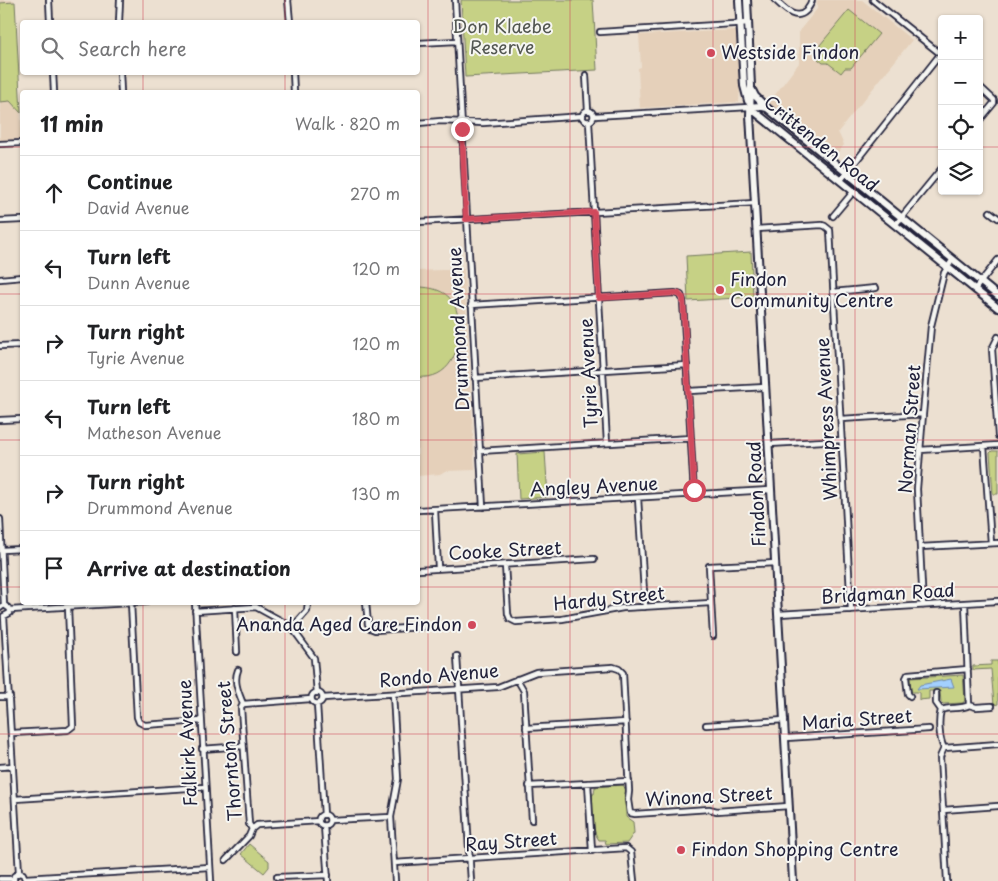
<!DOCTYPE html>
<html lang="en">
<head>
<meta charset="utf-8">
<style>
	body { margin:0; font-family:"Playpen Sans",sans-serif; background:#f2f2f2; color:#202124 }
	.controls { position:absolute; right:15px; top:15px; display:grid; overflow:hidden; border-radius:5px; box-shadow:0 1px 4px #0004 }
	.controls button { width:45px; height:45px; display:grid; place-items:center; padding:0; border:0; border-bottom:1px solid #e0e0e0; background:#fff; color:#202124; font:25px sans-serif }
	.stop { position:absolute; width:15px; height:15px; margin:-11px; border:4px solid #d1495b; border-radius:50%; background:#fff }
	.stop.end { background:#d1495b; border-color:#fff; box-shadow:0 1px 5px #0008 }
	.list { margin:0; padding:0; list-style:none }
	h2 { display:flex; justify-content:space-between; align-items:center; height:65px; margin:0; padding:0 20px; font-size:21px }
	h2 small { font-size:16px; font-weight:400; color:#757577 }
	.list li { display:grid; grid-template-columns:32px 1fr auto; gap:15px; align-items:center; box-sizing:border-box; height:75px; padding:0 20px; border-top:1px solid #e0e0e0 }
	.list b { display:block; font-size:19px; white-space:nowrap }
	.list p { margin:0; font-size:16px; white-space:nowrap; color:#757577 }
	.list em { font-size:16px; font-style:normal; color:#757577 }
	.icon { flex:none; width:28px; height:28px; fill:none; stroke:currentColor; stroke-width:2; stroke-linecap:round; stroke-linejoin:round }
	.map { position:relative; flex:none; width:998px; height:881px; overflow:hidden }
	.search { position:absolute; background:#fff; box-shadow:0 1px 4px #0004; left:20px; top:20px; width:400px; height:55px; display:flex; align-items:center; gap:12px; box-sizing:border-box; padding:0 18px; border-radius:5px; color:#757577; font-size:19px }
	.panel { position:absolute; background:#fff; box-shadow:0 1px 4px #0004; left:20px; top:90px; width:400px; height:515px; border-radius:5px }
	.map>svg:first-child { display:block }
	.built { fill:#e5d0ba }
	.green { fill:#c6d185; stroke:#747a60 }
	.water { fill:#a3d0fe; stroke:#6f8ab0 }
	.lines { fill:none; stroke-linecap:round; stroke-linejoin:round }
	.street-casing { stroke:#22223b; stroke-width:8 }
	.secondary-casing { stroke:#22223b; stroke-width:10 }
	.street { stroke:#f6f6f2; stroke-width:4.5 }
	.secondary { stroke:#f6f6f2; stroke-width:6 }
	.route { stroke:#d1495b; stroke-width:6 }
	.grid { fill:none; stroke:#d1495b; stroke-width:1; stroke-opacity:0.55 }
	.poi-dot { fill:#d1495b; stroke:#f6f6f2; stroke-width:2 }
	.labels { text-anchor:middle; stroke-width:4; stroke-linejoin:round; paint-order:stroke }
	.park-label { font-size:18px; fill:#535751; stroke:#f6f6f2 }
	.poi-label { font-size:18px; fill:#22223b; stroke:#f6f6f2; text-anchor:start }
	.street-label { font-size:18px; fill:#22223b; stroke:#f6f6f2 }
</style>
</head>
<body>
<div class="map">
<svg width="998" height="881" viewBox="0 0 998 881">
	<rect width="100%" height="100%" fill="#ece0d1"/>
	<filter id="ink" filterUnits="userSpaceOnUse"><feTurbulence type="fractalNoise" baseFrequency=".02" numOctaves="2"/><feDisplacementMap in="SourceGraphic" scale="10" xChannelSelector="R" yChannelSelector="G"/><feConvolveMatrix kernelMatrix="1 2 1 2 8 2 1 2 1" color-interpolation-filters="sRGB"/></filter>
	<g filter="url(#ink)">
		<!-- built -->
		<path class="built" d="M0 0H14L22 140 0 141Z
			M817 0H862L912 40 838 132 844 145 833 158 768 104 799 63V31L817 9Z
			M735 30 737 32 740 88 739 102 640 108 638 68 641 67 639 35Z
			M464 269 475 470 445 471 440 474 418 476V271Z"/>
		<!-- green -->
		<path class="green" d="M461 0H593L597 70 465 77Z
			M15 2 21 113 10 101 0 102V3Z
			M849 10 879 34 851 68H845L841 73 828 63H823L818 59 824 52 820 49V45Z
			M751 252 753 297 688 301 686 256Z
			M418 287C430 287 445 290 452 301 457 308 458 317 459 324 461 351 449 380 418 377Z
			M992 451H998V494H993L990 453Z
			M545 452 548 497 519 499 517 454Z
			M991 661H998V704L994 705 991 669 973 670V666L991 665Z
			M963 675 965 700 963 703 943 704 941 702 940 691H929V699L919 700V692H911L910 678Z
			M623 785 626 790V817L633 822 634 833 627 843 606 844 605 840H599C591 831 593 806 592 794H594L595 787Z
			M249 844 269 861V867L264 873 241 854Z"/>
		<!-- water -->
		<path class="water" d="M951 679 954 687 917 689 920 685Z"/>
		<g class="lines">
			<defs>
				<path id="street" d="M49 0 50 22
					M288 0 290 22
					M455 0 483 507
					M775 0C783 7 795 22 806 11 809 7 811 5 812 0
					M873 0 942 55
					M119 22 120 0
					M600 32 749 23
					M418 43 457 41
					M53 72 54 92
					M120 72 121 92
					M293 72 294 92
					M586 75 588 111
					M979 86 994 100V103L979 121
					M582.5 116a5.5 5.5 0 1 1 11 0a5.5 5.5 0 1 1-11 0Z
					M594 116 749 107
					M589 122 607 443
					M418 123 441 121 483 123 583 116
					M0 144 22 143
					M841 180 942 52
					M990 212 998 218
					M833 216 854 191
					M0 221 22 220
					M418 222 755 203
					M896 224 942 168
					M756 229 822 225 825 226 830 230 851 610
					M0 279 22 277
					M975 289 998 260
					M833 292 876 288
					M471 305 675 293 681 295 683 301 694 495
					M998 337 992 349 998 436
					M0 346 22 345
					M475 378 687 365
					M689 391 766 387
					M841 419 923 414
					M0 420 22 419
					M769 444 842 440
					M984 446 991 543
					M920 450 998 445
					M480 451 691 438
					M638 498 645 607
					M418 510 771 490
					M435 510 438 568
					M0 519 4 605
					M920 547 998 543
					M2 550 22 549
					M505 565 508 614 510 619 516 622 562 619 623 608 711 603
					M418 570 594 559
					M195 602 211 881
					M366 602 368 624 370 628 375 630 423 627
					M131 603 137 717 139 722 145 725 201 721
					M923 606 917 489 923 414 931 326 944 273 953 259
					M0 608 4 605 10 609V613L4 616
					M235 608 237 652
					M10 610 146 602
					M195 611 256 607 287 624 292 628 314 658 317 693
					M779 614 998 601
					M4 616 19 873
					M292 628 307 611 308 602
					M713 636 709 566 776 563
					M457 656 471 881
					M238 670C233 682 239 693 243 704L241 708 249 824 252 829
					M517 679 524 691 532 820
					M311.5 698a5.5 5.5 0 1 1 11 0a5.5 5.5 0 1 1-11 0Z
					M936 693V703L941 710
					M393 694 398 779 391 817 395 881
					M910 696 908 694 906 678 908 674 968 669
					M0 697H10
					M323 698 498 687 536 672 613 667 619 669 623 673 629 791 628 800 630 813 635 814 709 809 717 811 789 806
					M243 704 311 699
					M317 704 324 815
					M969 705 976 707 992 706
					M706 725 785 720
					M526 728 626 722
					M12 733 68 730 73 726 68 607
					M786 738 929 729
					M944 748C939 739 938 720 941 710 950 706 961 710 969 705L965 603
					M944 748 940 757 947 881
					M944 748 998 744
					M202 749 243 746
					M0 767 13 766
					M588 783 592 851
					M529 786 629 781
					M15 799 204 787
					M943 810 998 806
					M318.5 820a5.5 5.5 0 1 1 11 0a5.5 5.5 0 1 1-11 0Z
					M330 820 391 817
					M324 826 328 881
					M226 860 249 836 252 829 257 825 319 821
					M394 863 626 848 631 852 634 881
					M277 877 328 875
					M25 878 210 867
					M0 879H14
					M14 881V876L19 873 23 874 25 879"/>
				<path id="secondary" d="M739 0 744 86 748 101
					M747 0 751 86 750 115 793 881
					M752 90 755 96 766 107
					M749 107 998 308
					M749 107 759 106 767 108 998 296"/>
			</defs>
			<!-- street casing -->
			<use href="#street" class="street-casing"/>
			<!-- secondary casing -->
			<use href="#secondary" class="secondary-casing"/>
			<!-- street -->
			<use href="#street" class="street"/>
			<!-- secondary -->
			<use href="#secondary" class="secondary"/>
		</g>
	</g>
	<g class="lines" filter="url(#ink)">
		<!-- route -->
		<path class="route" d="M462 129 466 219 594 212 599 298 675 293 679 294 683 298 694 490"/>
	</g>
	<!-- grid -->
	<path class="grid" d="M143 0V22M285 0V22M428 0V881M570 0V881M713 0V881M855 0V881M143 72V92M285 72V92M0 147H22M418 147H942M979 147H998M0 294H22M418 294H998M0 440H22M418 440H998M0 587H22M418 587H998M143 602V881M285 602V881M0 734H998"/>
	<!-- markers -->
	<g class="poi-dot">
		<circle cx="711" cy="53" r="5"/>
		<circle cx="720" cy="290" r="5"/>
		<circle cx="472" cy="625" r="5"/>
		<circle cx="681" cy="850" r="5"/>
	</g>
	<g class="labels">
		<!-- park labels -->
		<g class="park-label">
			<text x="502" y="33">Don Klaebe<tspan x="502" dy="21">Reserve</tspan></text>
		</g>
		<!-- poi labels -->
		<g class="poi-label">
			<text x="721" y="59">Westside Findon</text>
			<text x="730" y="286">Findon<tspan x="730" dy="21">Community Centre</tspan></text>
			<text x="462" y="631" text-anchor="end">Ananda Aged Care Findon</text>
			<text x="691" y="856">Findon Shopping Centre</text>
		</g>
		<!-- street labels -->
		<g class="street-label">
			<text transform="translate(821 144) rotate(39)" y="6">Crittenden Road</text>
			<text transform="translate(459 329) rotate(-93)" y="6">Drummond Avenue</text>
			<text transform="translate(589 373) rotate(-93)" y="6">Tyrie Avenue</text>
			<text transform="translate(827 419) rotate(-93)" y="6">Whimpress Avenue</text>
			<text transform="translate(910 429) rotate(-86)" y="6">Norman Street</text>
			<text transform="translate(594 487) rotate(-3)" y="6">Angley Avenue</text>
			<text transform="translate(757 494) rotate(-93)" y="6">Findon Road</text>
			<text transform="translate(505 551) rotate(-3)" y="6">Cooke Street</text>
			<text transform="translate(888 594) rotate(-3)" y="6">Bridgman Road</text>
			<text transform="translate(609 599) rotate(-6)" y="6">Hardy Street</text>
			<text transform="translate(439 676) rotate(-5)" y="6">Rondo Avenue</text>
			<text transform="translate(857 720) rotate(-4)" y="6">Maria Street</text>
			<text transform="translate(188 743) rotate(-93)" y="6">Falkirk Avenue</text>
			<text transform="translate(230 751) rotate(-95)" y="6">Thornton Street</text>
			<text transform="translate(709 797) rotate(-3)" y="6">Winona Street</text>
			<text transform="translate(511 842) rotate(-4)" y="6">Ray Street</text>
		</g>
	</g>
</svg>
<div class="controls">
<button>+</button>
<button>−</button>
<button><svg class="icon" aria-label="locate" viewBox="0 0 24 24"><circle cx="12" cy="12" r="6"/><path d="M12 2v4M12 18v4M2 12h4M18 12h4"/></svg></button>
<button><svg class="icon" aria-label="layers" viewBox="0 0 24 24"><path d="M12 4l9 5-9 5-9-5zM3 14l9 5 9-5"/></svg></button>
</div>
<div class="stop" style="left:694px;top:490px"></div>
<div class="stop end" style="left:462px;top:129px"></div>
<div class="search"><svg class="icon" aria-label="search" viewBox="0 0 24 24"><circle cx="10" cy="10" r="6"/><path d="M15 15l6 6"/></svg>Search here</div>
<section class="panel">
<h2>11 min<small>Walk · 820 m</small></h2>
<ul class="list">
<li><svg class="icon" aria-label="ahead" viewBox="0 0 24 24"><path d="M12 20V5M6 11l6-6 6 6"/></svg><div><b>Continue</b><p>David Avenue</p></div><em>270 m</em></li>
<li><svg class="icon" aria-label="left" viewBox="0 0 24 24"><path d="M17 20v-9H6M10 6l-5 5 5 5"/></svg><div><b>Turn left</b><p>Dunn Avenue</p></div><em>120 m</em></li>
<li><svg class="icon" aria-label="right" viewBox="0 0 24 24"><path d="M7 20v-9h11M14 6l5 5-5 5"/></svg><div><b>Turn right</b><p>Tyrie Avenue</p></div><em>120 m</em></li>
<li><svg class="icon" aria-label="left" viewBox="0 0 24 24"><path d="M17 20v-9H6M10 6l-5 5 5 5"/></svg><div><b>Turn left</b><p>Matheson Avenue</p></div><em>180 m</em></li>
<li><svg class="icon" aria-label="right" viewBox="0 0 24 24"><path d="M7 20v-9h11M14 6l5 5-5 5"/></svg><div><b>Turn right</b><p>Drummond Avenue</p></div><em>130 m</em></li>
<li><svg class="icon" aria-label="arrive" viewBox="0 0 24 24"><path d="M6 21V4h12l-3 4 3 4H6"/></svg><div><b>Arrive at destination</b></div></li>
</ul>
</section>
</div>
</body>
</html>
